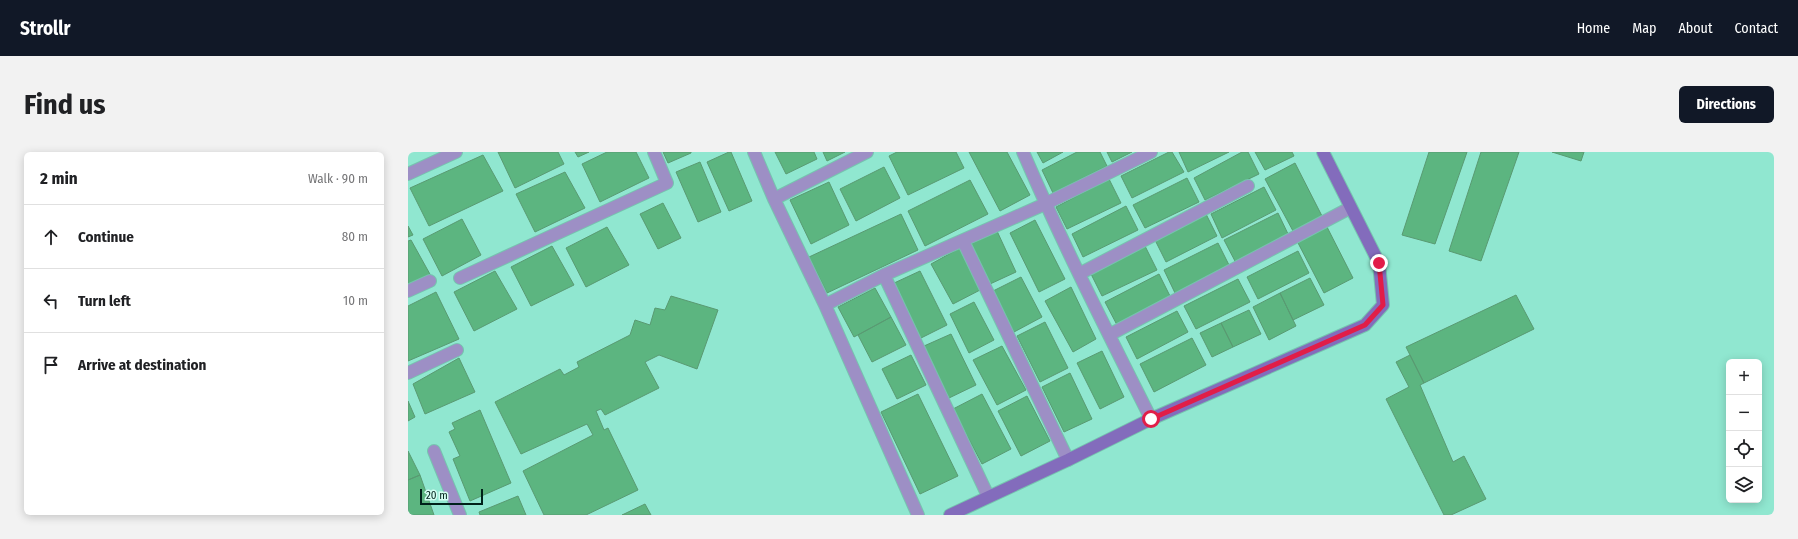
<!DOCTYPE html>
<html lang="en">
<head>
<meta charset="utf-8">
<style>
	body { margin:0; font-family:"Fira Sans Condensed",sans-serif; background:#f2f2f2; color:#202124 }
	.controls { position:absolute; right:12px; bottom:12px; display:grid; overflow:hidden; border-radius:6px; box-shadow:0 2px 10px #0003 }
	.controls button { width:36px; height:36px; display:grid; place-items:center; padding:0; border:0; border-bottom:1px solid #e0e0e0; background:#fff; color:#202124; font:20px sans-serif }
	.scale { position:absolute; left:12px; bottom:10px; width:63px; box-sizing:border-box; padding-left:4px; border:2px solid #00221a; border-top:0; font-size:11px; line-height:14px; white-space:nowrap; color:#00221a; -webkit-text-stroke:3px #d5fff2; paint-order:stroke }
	.stop { position:absolute; width:12px; height:12px; margin:-9px; border:3px solid #e11d48; border-radius:50%; background:#fff }
	.stop.end { background:#e11d48; border-color:#fff; box-shadow:0 1px 4px #0008 }
	.list { margin:0; padding:0; list-style:none }
	h2 { display:flex; justify-content:space-between; align-items:center; height:52px; margin:0; padding:0 16px; font-size:17px }
	h2 small { font-size:13px; font-weight:400; color:#757577 }
	.list li { display:grid; grid-template-columns:26px 1fr auto; gap:12px; align-items:center; box-sizing:border-box; height:64px; padding:0 16px; border-top:1px solid #e0e0e0 }
	.list b { display:block; font-size:15px; white-space:nowrap }
	.list em { font-size:13px; font-style:normal; color:#757577 }
	.icon { flex:none; width:22px; height:22px; fill:none; stroke:currentColor; stroke-width:2; stroke-linecap:round; stroke-linejoin:round }
	.map { position:relative; flex:none; width:1366px; height:363px; overflow:hidden; border-radius:6px }
	header { display:flex; align-items:center; gap:24px; box-sizing:border-box; height:56px; padding:0 20px; background:#111827; color:#fff }
	header strong { font-size:19px }
	nav { display:flex; gap:22px; margin-inline-start:auto; font-size:14px }
	.intro { display:flex; align-items:center; justify-content:space-between; box-sizing:border-box; height:96px; padding:0 24px }
	h1 { margin:0; font-size:28px }
	.button { padding:10px 18px; border-radius:6px; background:#111827; color:#fff; font-size:14px; font-weight:700 }
	main { display:flex; gap:24px; padding:0 24px }
	aside { flex:1; background:#fff; border-radius:6px; box-shadow:0 2px 10px #0003 }
	.map>svg:first-child { display:block }
	.building { fill:#5cb580; stroke:#599a72 }
	.lines { fill:none; stroke-linecap:round; stroke-linejoin:round }
	.street-casing { stroke:#76c4af; stroke-width:14 }
	.secondary-casing { stroke:#76c4af; stroke-width:14 }
	.street { stroke:#9d8fc5; stroke-width:12 }
	.secondary { stroke:#836cbc; stroke-width:12 }
	.route { stroke:#e11d48; stroke-width:5 }
</style>
</head>
<body>
<header>
<strong>Strollr</strong>
<nav><a>Home</a><a>Map</a><a>About</a><a>Contact</a></nav>
</header>
<div class="intro"><h1>Find us</h1><a class="button">Directions</a></div>
<main>
<aside>
<h2>2 min<small>Walk · 90 m</small></h2>
<ul class="list">
<li><svg class="icon" aria-label="ahead" viewBox="0 0 24 24"><path d="M12 20V5M6 11l6-6 6 6"/></svg><div><b>Continue</b></div><em>80 m</em></li>
<li><svg class="icon" aria-label="left" viewBox="0 0 24 24"><path d="M17 20v-9H6M10 6l-5 5 5 5"/></svg><div><b>Turn left</b></div><em>10 m</em></li>
<li><svg class="icon" aria-label="arrive" viewBox="0 0 24 24"><path d="M6 21V4h12l-3 4 3 4H6"/></svg><div><b>Arrive at destination</b></div></li>
</ul>
</aside>
<div class="map">
<svg width="1366" height="363" viewBox="0 0 1366 363">
	<rect width="100%" height="100%" fill="#90e7d0"/>
	<!-- building -->
	<path class="building" d="M90 0H150L156 12 107 36Z
		M167 0H181L170 5Z
		M199 0H228L241 26 192 50 174 12Z
		M255 0H283V1L260 11Z
		M321 0H323L344 49 321 59 299 10Z
		M367 0H406L409 7 378 22Z
		M415 0H437L419 9Z
		M489 0H548L556 16 500 43 481 4Z
		M561 0H599L622 43 592 59Z
		M629 0H655L635 11Z
		M669 0H692L699 14 645 41 634 18Z
		M699 0H724L704 10Z
		M761 0H764L776 20 724 46 713 24Z
		M771 0H821L780 20Z
		M834 0H840L851 22 797 48 786 26Z
		M847 0H884L886 4 857 18Z
		M1021 0H1059L1027 92 994 83Z
		M1073 0H1111L1073 109 1041 99Z
		M1144 0H1176L1173 9Z
		M75 3 95 39 21 74 2 36Z
		M292 10 313 60 290 70 268 20Z
		M887 11 914 64 885 79 857 27Z
		M476 15 492 46 448 69 432 37Z
		M157 20 177 56 127 80 108 42Z
		M779 26 791 50 737 76 725 53Z
		M701 27 713 51 659 77 648 55Z
		M562 28 580 62 517 94 500 59Z
		M421 30 441 73 403 92 382 48Z
		M856 35 868 58 814 86 803 62Z
		M255 51 273 86 250 97 232 62Z
		M718 54 730 78 675 105 664 82Z
		M870 61 881 84 828 111 816 88Z
		M493 62 510 98 419 141 401 105Z
		M798 62 809 84 758 110 747 88Z
		M54 67 73 103 34 124 15 87Z
		M627 68 657 127 631 140 602 81Z
		M918 73 945 126 916 141 889 89Z
		M0 74 5 83 0 85Z
		M199 75 221 113 178 135 158 96Z
		M589 79 608 120 582 132 563 92Z
		M3 88 23 124 0 135V89Z
		M810 91 822 115 767 141 756 118Z
		M144 94 166 133 123 154 103 115Z
		M737 94 749 118 694 144 683 122Z
		M552 96 574 137 545 152 523 112Z
		M890 99 901 121 850 147 839 125Z
		M87 119 109 157 66 179 46 140Z
		M512 119 539 173 511 187 484 132Z
		M751 122 763 146 709 173 697 150Z
		M613 125 634 165 606 180 583 140Z
		M902 126 916 153 885 168 872 141Z
		M830 127 842 150 788 177 776 154Z
		M663 135 688 187 665 200 637 149Z
		M467 136 483 165 446 185 430 155Z
		M28 140 51 187 0 209V154Z
		M872 141 888 174 861 188 845 155Z
		M1108 143 1126 177 1016 231 998 195Z
		M263 144 310 158 289 217 251 203 237 210 251 236 197 263 193 257 188 259 196 278 200 276 230 338 178 363H136L115 319 185 283 179 272 113 302 87 250 152 217 156 223 171 215 169 210 222 183 227 168 242 173 247 156 257 158Z
		M566 150 586 188 561 201 542 162Z
		M841 158 853 182 825 195 813 171Z
		M769 159 780 180 729 207 718 185Z
		M483 165 498 193 464 210 450 183Z
		M637 170 660 216 632 230 609 184Z
		M813 171 825 195 804 205 792 181Z
		M543 182 568 233 541 246 516 194Z
		M784 186 798 213 746 240 732 212Z
		M594 194 618 238 589 253 565 208Z
		M694 199 716 245 692 257 669 211Z
		M503 203 518 233 489 247 474 217Z
		M1002 203 1016 231 1012 233 1045 310 1056 304 1078 347 1043 363H1036L978 247 1001 235 988 210Z
		M51 206 67 240 17 262 5 232Z
		M662 221 684 267 656 280 634 235Z
		M510 242 550 324 512 342 473 260Z
		M574 242 603 297 574 312 545 257Z
		M619 244 642 289 613 304 590 259Z
		M0 249 7 265 0 269Z
		M72 258 103 331 62 349 45 307 52 304 41 280 47 277 44 271Z
		M0 299 12 323 0 328Z
		M12 323 26 363H0V328Z
		M110 344 118 363H72L71 360Z
		M237 352 243 363H214Z"/>
	<g class="lines">
		<defs>
			<path id="street" d="M346 0 366 47 417 153 510 363
				M615 0C654 91 699 179 743 267
				M0 22 48 0
				M366 47 459 0
				M555 89 660 308
				M671 122 840 34
				M476 123 580 344
				M52 126 259 31 246 0
				M0 139 22 129
				M417 153 476 123 637 52 743 0
				M701 183 942 56
				M0 221 49 198
				M26 299 52 363"/>
			<path id="secondary" d="M542 363 660 308 743 267 957 173 975 153 971 111 915 0"/>
		</defs>
		<!-- street casing -->
		<use href="#street" class="street-casing"/>
		<!-- secondary casing -->
		<use href="#secondary" class="secondary-casing"/>
		<!-- street -->
		<use href="#street" class="street"/>
		<!-- secondary -->
		<use href="#secondary" class="secondary"/>
	</g>
	<g class="lines">
		<!-- route -->
		<path class="route" d="M743 267 957 173 975 153 971 111"/>
	</g>
</svg>
<div class="controls">
<button>+</button>
<button>−</button>
<button><svg class="icon" aria-label="locate" viewBox="0 0 24 24"><circle cx="12" cy="12" r="6"/><path d="M12 2v4M12 18v4M2 12h4M18 12h4"/></svg></button>
<button><svg class="icon" aria-label="layers" viewBox="0 0 24 24"><path d="M12 4l9 5-9 5-9-5zM3 14l9 5 9-5"/></svg></button>
</div>
<div class="scale">20 m</div>
<div class="stop" style="left:743px;top:267px"></div>
<div class="stop end" style="left:971px;top:111px"></div>
</div>
</main>
</body>
</html>
